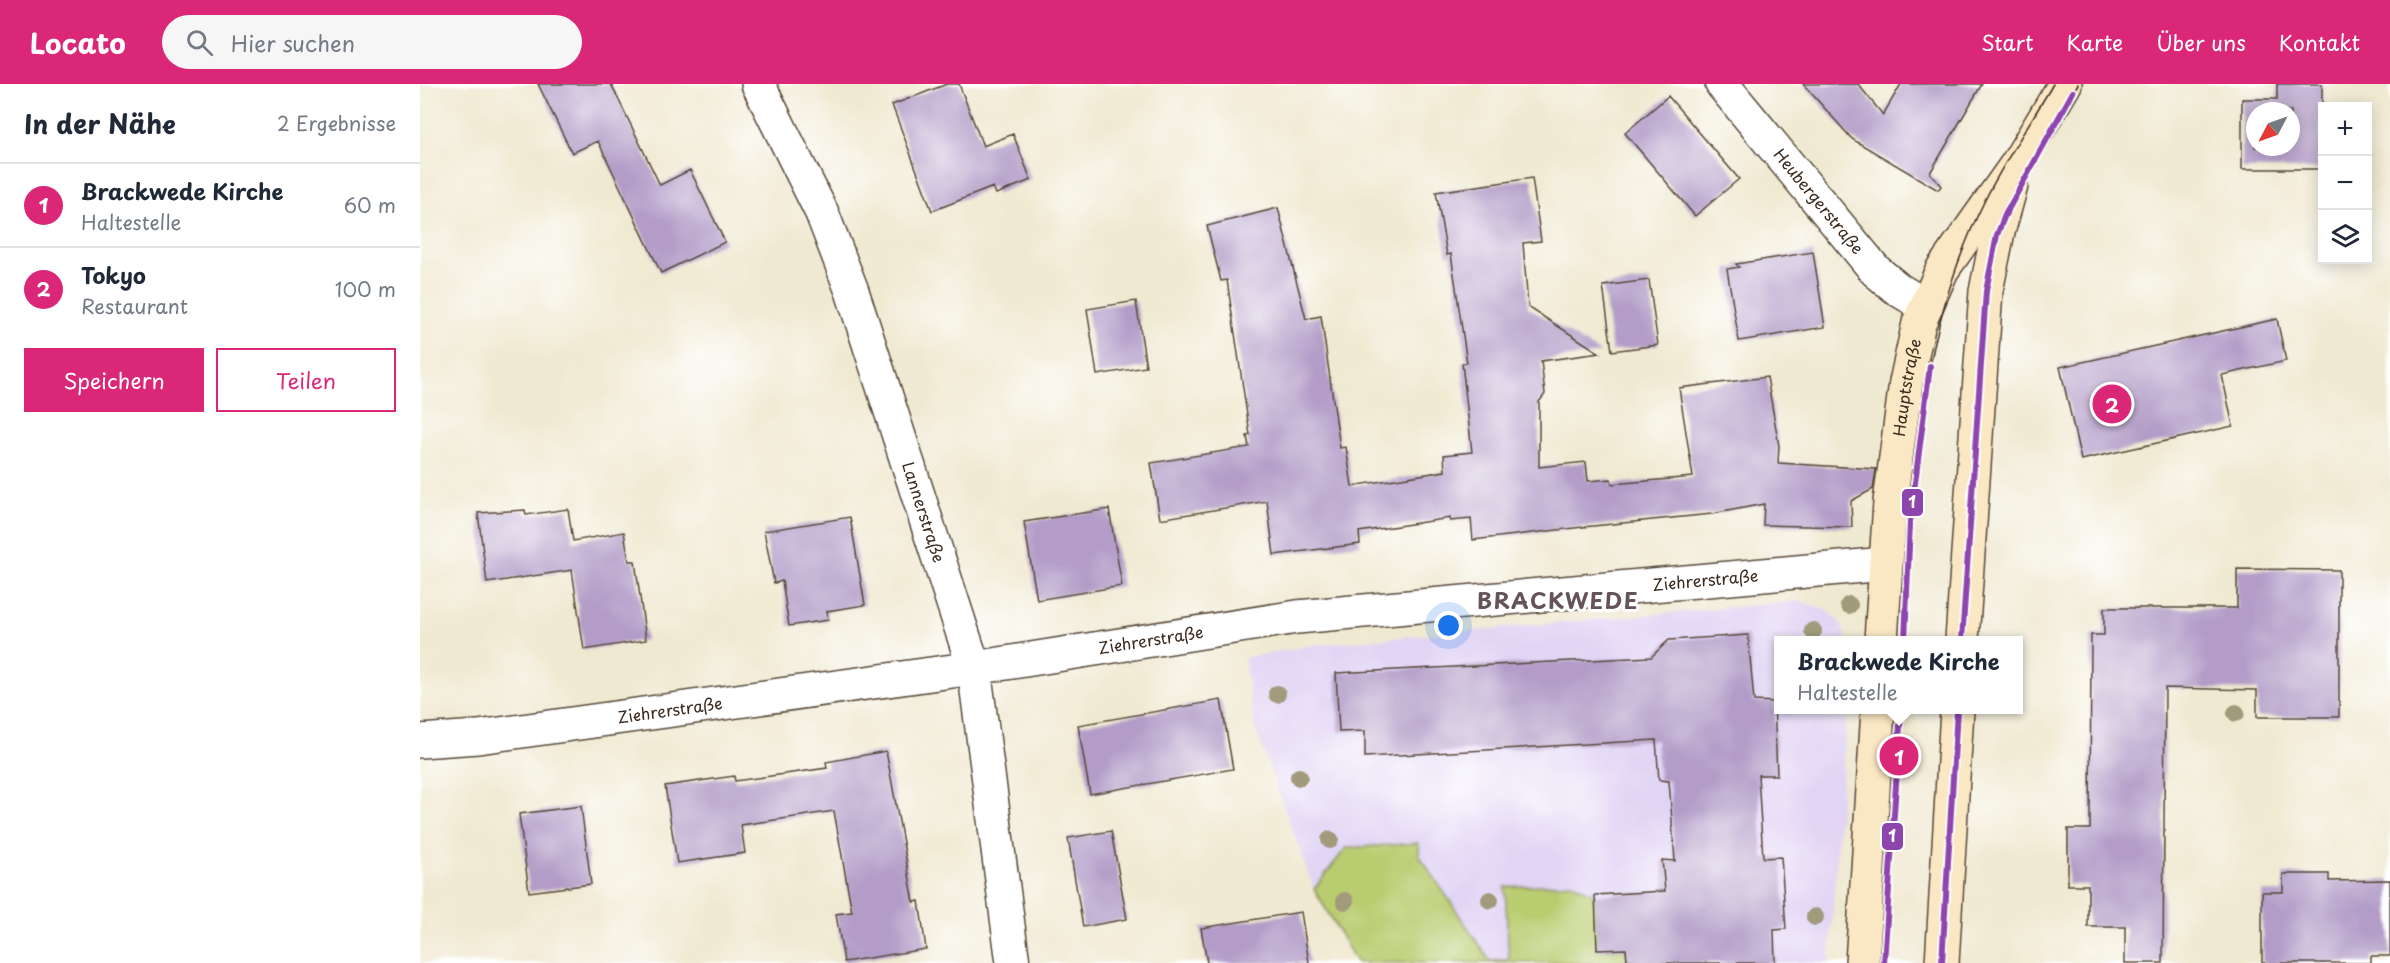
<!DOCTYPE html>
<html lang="de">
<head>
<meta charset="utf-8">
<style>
	body { margin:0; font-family:"Playpen Sans",sans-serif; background:#f6f6f7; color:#1f2937 }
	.controls { position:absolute; right:18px; top:18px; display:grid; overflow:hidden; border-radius:0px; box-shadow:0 3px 15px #0003 }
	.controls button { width:54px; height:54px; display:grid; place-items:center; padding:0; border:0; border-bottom:2px solid #e0e1e3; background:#fff; color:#1f2937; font:30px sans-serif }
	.compass { position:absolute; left:1826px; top:18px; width:54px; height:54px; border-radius:50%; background:#fff; box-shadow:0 3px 15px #0003; rotate:229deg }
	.you { position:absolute; left:1029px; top:542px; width:21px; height:21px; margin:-15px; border:4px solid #fff; border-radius:50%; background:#1a73e8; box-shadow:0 0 0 9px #1a73e833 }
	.badge { display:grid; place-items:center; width:39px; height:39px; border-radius:50%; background:#db2777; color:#fff; font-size:20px; font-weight:700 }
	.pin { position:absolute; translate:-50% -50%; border:3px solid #fff; box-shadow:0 2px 6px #0006 }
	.popup { position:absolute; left:1354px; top:552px; width:249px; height:78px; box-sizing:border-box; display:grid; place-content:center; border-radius:0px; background:#fff; filter:drop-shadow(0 2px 4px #0005); font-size:20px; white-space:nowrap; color:#747a83 }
	.popup b { font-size:22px; color:#1f2937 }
	.popup::after { content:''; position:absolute; left:50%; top:100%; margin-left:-12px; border:12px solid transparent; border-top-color:#fff }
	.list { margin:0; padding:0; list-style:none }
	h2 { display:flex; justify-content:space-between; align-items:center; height:78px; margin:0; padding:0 24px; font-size:26px }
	h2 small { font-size:20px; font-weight:400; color:#747a83 }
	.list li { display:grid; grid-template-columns:39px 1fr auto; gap:18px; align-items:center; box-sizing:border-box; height:84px; padding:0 24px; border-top:2px solid #e0e1e3 }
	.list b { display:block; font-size:22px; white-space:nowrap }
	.list p { margin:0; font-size:20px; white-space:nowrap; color:#747a83 }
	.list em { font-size:20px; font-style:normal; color:#747a83 }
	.actions { display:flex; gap:12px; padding:18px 24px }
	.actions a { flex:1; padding:14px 0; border:2px solid #db2777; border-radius:0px; text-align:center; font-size:21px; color:#db2777 }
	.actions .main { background:#db2777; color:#fff }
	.icon { flex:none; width:33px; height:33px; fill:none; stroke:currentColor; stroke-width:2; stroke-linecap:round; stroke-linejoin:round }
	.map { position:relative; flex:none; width:1970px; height:879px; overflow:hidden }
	header { display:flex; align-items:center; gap:36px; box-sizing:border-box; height:84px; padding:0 30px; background:#db2777; color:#fff }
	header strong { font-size:28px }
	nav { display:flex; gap:33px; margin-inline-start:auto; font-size:21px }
	.search { width:420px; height:54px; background:#f6f6f7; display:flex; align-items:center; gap:15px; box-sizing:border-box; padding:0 21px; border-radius:33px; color:#747a83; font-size:22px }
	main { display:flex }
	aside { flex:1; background:#fff }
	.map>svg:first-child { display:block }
	.built { fill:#e1d4f4 }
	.green { fill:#b9cc70; stroke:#7a7b47; stroke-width:1.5 }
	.building { fill:#b39dc8; fill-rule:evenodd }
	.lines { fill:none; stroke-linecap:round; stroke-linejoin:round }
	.street-casing { stroke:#564739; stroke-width:36 }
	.secondary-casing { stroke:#564739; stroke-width:36 }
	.street { stroke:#fff; stroke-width:33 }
	.secondary { stroke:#fae7c3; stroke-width:33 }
	.tram { stroke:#3b2a1e; stroke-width:1.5 }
	.metro-1-casing { stroke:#fff; stroke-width:10 }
	.metro-1 { stroke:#8e44ad; stroke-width:6 }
	.tree { fill:#a19b7c }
	.labels { text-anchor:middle; stroke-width:6; stroke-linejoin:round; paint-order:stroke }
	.street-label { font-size:16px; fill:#3b2a1e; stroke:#fff }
	.district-label { font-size:22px; font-weight:bold; letter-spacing:1.5px; fill:#65525a; stroke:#fff }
	.line-badge { stroke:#fff; stroke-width:2 }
	.badge-label { font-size:16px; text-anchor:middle; font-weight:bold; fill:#fff }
</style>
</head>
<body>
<header>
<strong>Locato</strong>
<div class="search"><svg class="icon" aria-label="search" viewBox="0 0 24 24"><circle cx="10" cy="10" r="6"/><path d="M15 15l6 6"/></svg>Hier suchen</div>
<nav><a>Start</a><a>Karte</a><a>Über uns</a><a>Kontakt</a></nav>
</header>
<main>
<aside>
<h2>In der Nähe<small>2 Ergebnisse</small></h2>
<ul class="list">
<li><span class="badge">1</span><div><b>Brackwede Kirche</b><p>Haltestelle</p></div><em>60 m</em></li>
<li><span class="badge">2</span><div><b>Tokyo</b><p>Restaurant</p></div><em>100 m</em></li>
</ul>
<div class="actions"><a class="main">Speichern</a><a>Teilen</a></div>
</aside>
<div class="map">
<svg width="1970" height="879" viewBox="0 0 1970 879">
	<rect width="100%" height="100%" fill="#fff"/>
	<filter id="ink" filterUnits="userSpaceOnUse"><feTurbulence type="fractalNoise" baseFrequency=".0167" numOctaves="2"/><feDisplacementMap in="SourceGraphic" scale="12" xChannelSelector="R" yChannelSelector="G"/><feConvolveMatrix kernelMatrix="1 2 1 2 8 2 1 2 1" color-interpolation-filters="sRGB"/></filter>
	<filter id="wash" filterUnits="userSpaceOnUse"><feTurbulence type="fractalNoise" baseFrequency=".008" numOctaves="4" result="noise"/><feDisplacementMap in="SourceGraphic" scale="24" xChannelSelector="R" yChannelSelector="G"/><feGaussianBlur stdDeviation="1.35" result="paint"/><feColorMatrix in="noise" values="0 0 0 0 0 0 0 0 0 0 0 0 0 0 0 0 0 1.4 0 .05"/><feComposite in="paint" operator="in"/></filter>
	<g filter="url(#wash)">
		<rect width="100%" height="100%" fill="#f0e9d1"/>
		<!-- built -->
		<path class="built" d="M1379 517 1406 526 1421 540 1427 556H1359V626H1427L1409 879H937L894 805 834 641 824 574 893 561Z"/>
		<!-- green -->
		<path class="green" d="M999 759V771L1070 877 1089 876 1085 803 1153 799 1175 811 1177 866 1206 865 1207 876 1220 879H937L894 805 926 764Z"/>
		<g id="blocks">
			<!-- building -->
			<path class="building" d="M118 0H191L240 101 270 86 305 158 241 189 178 57 152 69Z
				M527 0H539L563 62 593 50 611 96 576 110 573 103 512 127 472 21Z
				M1383 0H1438L1463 31 1481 0H1562L1510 89 1521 102 1518 106 1432 55Z
				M1857 0H1902V85H1822V15H1857ZM1835 27H1871V63H1835Z
				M1248 12 1319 95 1275 132 1205 49Z
				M1112 94 1121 157 1103 159 1108 223 1180 269 1121 277 1125 310 1119 318V383L1166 378 1168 397 1191 395 1192 400 1273 393 1259 304 1347 293 1359 362 1358 379 1456 385 1453 405 1431 417 1432 443 1343 441 1344 420 1292 430 1163 443 1053 456 1051 435 1030 437V434L939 448 940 460 854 471 847 417 740 435 731 379 829 363 827 352 830 351 807 196 801 197 787 142 858 124 886 235 901 232 920 364 926 363 932 402 1025 387 1024 371 1052 368 1042 279H1047L1031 170 1027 171 1016 108Z
				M1393 168 1405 243 1319 257 1307 185 1319 183 1316 180Z
				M1229 196 1238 261 1192 267 1183 202Z
				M716 217 726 283 677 291 667 225Z
				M1857 235 1866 277 1802 291 1813 342 1661 376 1640 283Z
				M148 425 153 457 204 448 209 477H215L226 556 164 566 152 486 67 499 58 429 105 426 106 431Z
				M689 425 702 502 617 516 604 438Z
				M430 433 445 521 407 527 408 536 369 542 362 497 354 499 344 447Z
				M1817 485 1919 486V633H1837V606L1745 604 1743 879H1705V843H1668V801H1648V745H1670L1671 551H1684V524H1817Z
				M1328 551 1334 617 1354 618 1357 691H1338L1343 774 1361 773 1366 845 1354 846 1355 879H1234L1207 876 1206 865 1177 866 1175 811 1245 807 1242 776 1255 777 1249 697 1239 696 1236 656 945 673V647L919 648 916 589 1231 573 1249 556Z
				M801 616 813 685 670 710 658 641Z
				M466 667 494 818 499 817 506 865 424 878 416 830 432 828 414 727 321 741 325 769 257 779 245 702 314 692 315 697 407 684 406 678Z
				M161 722 171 800 109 808 99 730Z
				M691 747 707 835 663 843 648 754Z
				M1863 790H1909V797L1970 796V872H1951V879H1842V808H1863Z
				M881 828 889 879H787L781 844Z"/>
		</g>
	</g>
	<g filter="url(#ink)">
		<use href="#blocks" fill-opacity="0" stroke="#564739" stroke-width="1.5"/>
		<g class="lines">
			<defs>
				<g id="street">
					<path id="s1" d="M338 0 402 129 432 207 554 584 593 879"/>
					<path id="s2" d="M1302 0 1456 187 1479 206 1506 222"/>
					<path id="s3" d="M0 657 58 653 554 584 877 533 1465 480"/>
				</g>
				<g id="secondary">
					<path id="s4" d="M1461 556 1470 418 1486 298 1499 239 1522 186 1597 80 1645 0"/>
					<path d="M1542 556 1566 207 1578 148 1591 102"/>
					<path d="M1442 879 1458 626"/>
					<path d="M1522 879 1537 626"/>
				</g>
			</defs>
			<!-- street casing -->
			<use href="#street" class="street-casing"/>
			<!-- secondary casing -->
			<use href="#secondary" class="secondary-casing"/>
			<!-- street -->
			<use href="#street" class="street"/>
			<!-- secondary -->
			<use href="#secondary" class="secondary"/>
			<!-- tram -->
			<path class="tram" d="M1653 8 1658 0
				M1510 282C1520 227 1540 166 1565 116 1585 76 1611 38 1633 0"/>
			<defs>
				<path id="metro-1" d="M1485 556 1490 438 1510 282
					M1542 556 1566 207 1577 151 1585 131 1653 8
					M1464 879 1481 626
					M1522 879 1537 626"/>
			</defs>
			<!-- metro-1 casing -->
			<use href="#metro-1" class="metro-1-casing"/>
			<!-- metro-1 -->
			<use href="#metro-1" class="metro-1"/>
		</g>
		<!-- trees -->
		<g class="tree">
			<circle cx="1429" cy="521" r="9"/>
			<circle cx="1393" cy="547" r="9"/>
			<circle cx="857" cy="610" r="9"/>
			<circle cx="1816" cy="629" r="9"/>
			<circle cx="879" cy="693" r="9"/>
			<circle cx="910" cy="756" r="9"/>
			<circle cx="1070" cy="816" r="9"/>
			<circle cx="925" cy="817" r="9"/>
			<circle cx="1395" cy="833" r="9"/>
		</g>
	</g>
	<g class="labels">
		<!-- street labels -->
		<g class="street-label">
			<text dy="6" stroke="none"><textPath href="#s2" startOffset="152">Heubergerstraße</textPath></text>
			<text dy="6" stroke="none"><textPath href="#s4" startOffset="254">Hauptstraße</textPath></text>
			<text dy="6" stroke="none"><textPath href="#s1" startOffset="460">Lannerstraße</textPath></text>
			<text dy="6" stroke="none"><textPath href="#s3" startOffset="1296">Ziehrerstraße</textPath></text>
			<text dy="6" stroke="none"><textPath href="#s3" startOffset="738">Ziehrerstraße</textPath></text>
			<text dy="6" stroke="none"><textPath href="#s3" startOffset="252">Ziehrerstraße</textPath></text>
		</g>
		<!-- district labels -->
		<g class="district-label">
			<text x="1138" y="525">BRACKWEDE</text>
		</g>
	</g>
	<g class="line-badge">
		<rect x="1481" y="404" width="23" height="29" rx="6" fill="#8e44ad"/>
		<rect x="1461" y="738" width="23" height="29" rx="6" fill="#8e44ad"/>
	</g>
	<g class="badge-label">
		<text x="1492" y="424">1</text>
		<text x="1472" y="758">1</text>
	</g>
</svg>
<div class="controls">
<button>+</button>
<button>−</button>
<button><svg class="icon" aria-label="layers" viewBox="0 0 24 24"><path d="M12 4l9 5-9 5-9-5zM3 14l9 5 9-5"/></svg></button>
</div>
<svg class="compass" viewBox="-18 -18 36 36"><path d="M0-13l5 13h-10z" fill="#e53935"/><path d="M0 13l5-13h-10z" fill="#747a83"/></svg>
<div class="you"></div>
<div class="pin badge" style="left:1479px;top:672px">1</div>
<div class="popup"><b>Brackwede Kirche</b>Haltestelle</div>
<div class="pin badge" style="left:1692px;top:320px">2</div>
</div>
</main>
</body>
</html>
